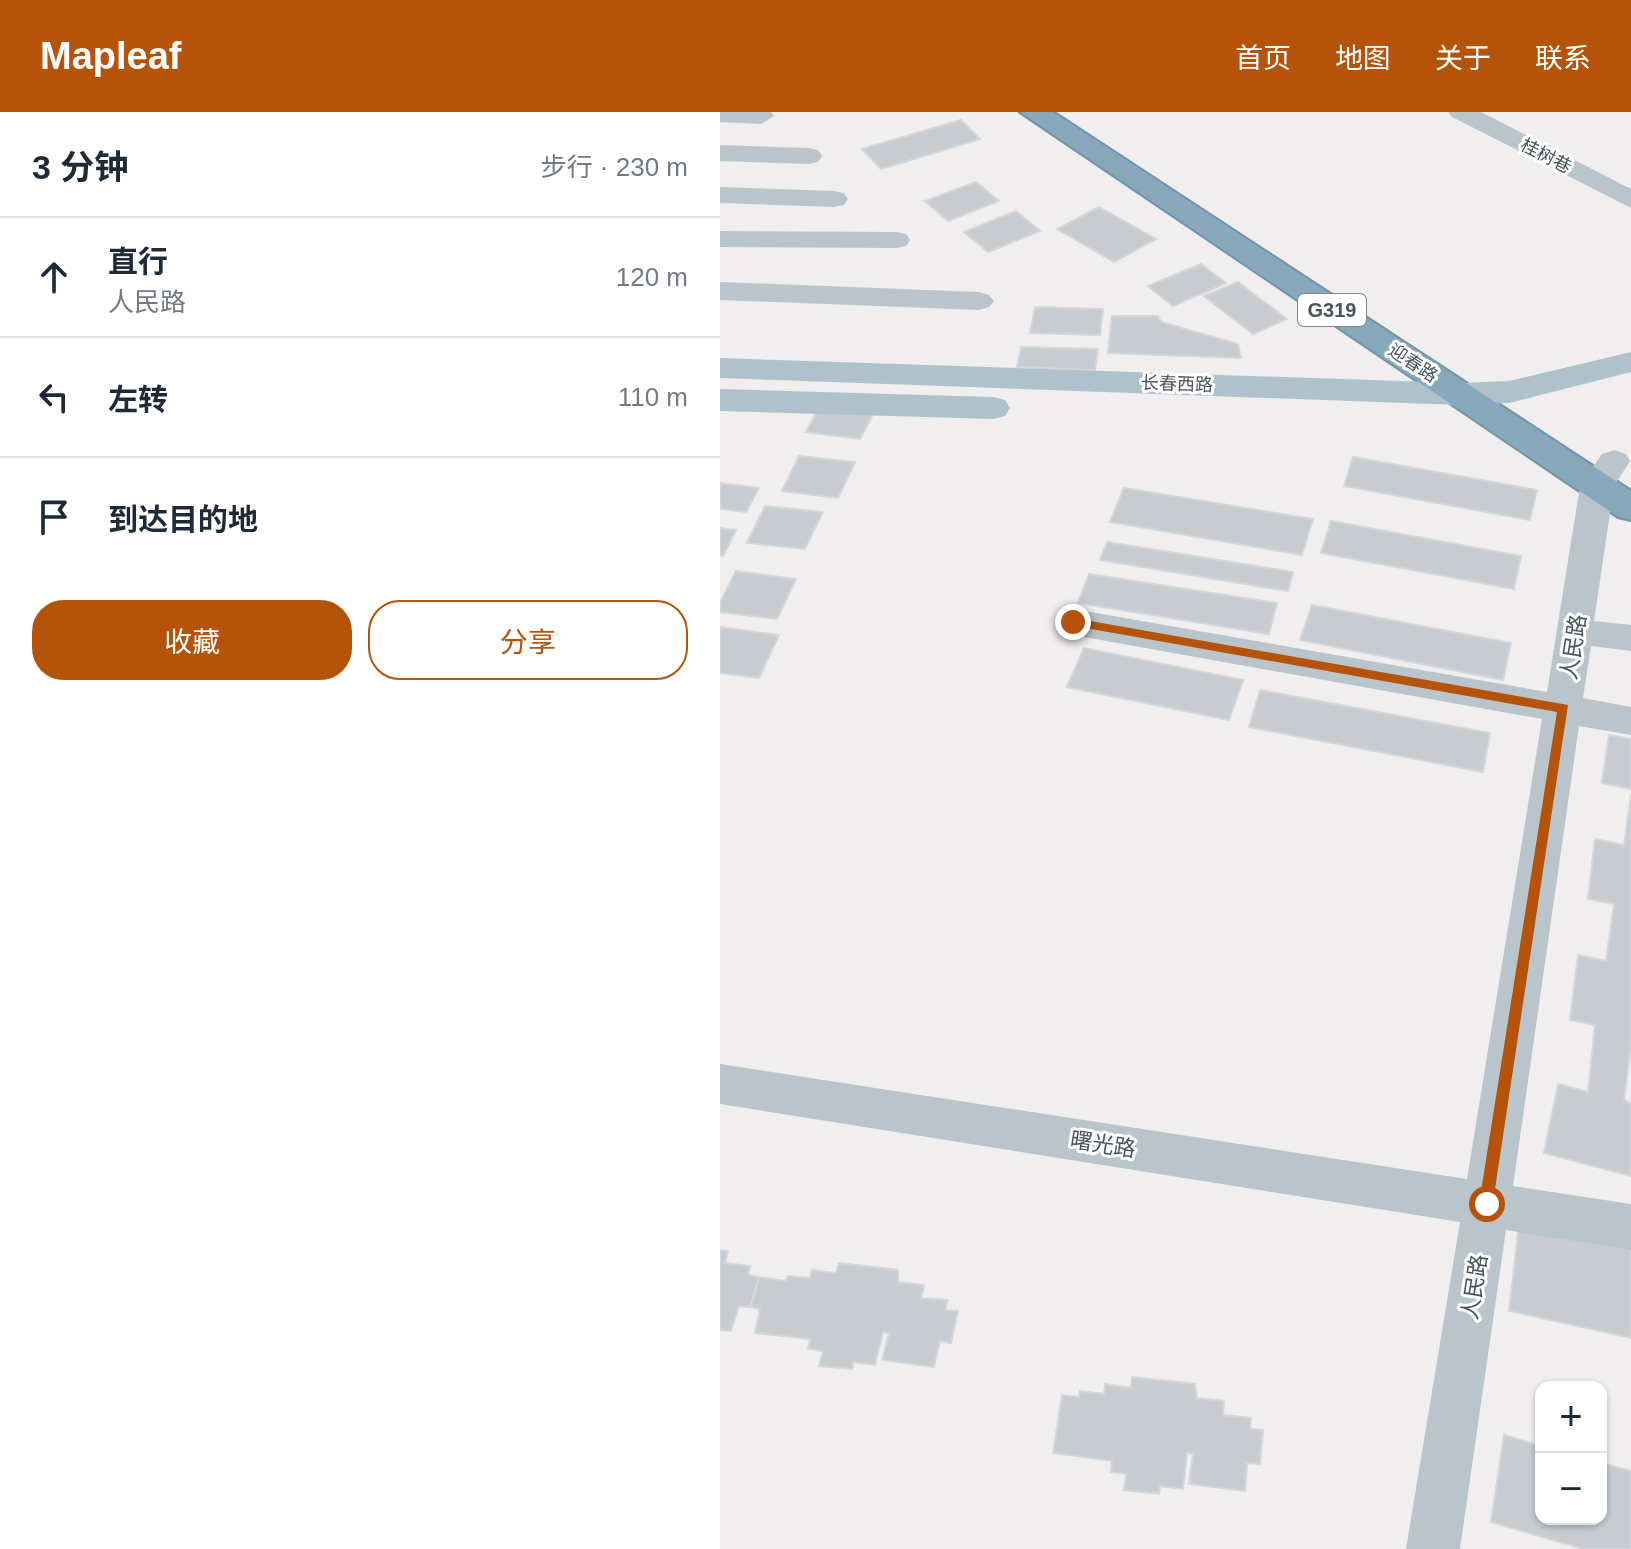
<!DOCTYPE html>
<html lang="zh">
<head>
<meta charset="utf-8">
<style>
	body { margin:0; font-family:Arial,"Noto Sans SC",sans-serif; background:#f2f2f3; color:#1f2937 }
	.controls { position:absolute; right:24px; bottom:24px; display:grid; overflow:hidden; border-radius:16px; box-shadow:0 2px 6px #0004 }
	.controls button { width:72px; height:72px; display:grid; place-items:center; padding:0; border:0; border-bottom:2px solid #e0e1e3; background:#fff; color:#1f2937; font:40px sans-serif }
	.stop { position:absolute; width:24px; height:24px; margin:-18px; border:6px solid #b45309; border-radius:50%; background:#fff }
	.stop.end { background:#b45309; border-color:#fff; box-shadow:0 2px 8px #0008 }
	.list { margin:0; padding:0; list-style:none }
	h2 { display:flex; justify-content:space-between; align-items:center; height:104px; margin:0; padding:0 32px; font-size:34px }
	h2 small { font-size:26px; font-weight:400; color:#747a83 }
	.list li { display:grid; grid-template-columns:52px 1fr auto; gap:24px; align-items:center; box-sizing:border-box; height:120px; padding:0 32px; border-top:2px solid #e0e1e3 }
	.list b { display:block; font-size:30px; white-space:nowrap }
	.list p { margin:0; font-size:26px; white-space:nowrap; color:#747a83 }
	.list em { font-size:26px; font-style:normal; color:#747a83 }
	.actions { display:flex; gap:16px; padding:24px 32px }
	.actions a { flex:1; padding:18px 0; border:2px solid #b45309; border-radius:32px; text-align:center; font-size:28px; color:#b45309 }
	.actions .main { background:#b45309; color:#fff }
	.icon { flex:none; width:44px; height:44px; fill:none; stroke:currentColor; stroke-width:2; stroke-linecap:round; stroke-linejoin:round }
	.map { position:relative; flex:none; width:911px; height:1437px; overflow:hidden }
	header { display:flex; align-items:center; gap:48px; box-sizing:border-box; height:112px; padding:0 40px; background:#b45309; color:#fff }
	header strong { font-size:38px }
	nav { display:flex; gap:44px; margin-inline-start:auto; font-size:28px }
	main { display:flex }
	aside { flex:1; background:#fff }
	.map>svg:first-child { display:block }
	.building { fill:#c8ccd1; stroke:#d3d6da; stroke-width:2 }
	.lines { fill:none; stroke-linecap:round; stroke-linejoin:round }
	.highway-casing { stroke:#7393a7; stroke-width:4 }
	.minor { fill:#bac5cb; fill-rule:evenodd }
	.major { fill:#afc2cc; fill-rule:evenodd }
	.highway { fill:#88a8bb; fill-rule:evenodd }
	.route { fill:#b45309 }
	.labels { text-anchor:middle; stroke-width:6; stroke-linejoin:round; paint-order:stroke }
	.far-street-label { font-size:18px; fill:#47545b; stroke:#fff }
	.shield { fill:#fff; stroke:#7e878c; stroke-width:2 }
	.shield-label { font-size:20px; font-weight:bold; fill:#47545b }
	.street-label { font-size:22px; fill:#47545b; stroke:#fff }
</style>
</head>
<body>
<header>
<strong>Mapleaf</strong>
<nav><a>首页</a><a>地图</a><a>关于</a><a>联系</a></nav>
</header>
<main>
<aside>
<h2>3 分钟<small>步行 · 230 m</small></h2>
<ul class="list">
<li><svg class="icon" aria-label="ahead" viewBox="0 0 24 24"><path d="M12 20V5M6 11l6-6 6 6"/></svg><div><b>直行</b><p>人民路</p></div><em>120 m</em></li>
<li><svg class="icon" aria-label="left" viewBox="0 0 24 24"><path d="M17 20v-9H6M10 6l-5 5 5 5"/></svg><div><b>左转</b></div><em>110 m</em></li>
<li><svg class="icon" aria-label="arrive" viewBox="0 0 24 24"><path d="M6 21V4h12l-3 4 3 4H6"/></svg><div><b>到达目的地</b></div></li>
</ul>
<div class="actions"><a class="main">收藏</a><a>分享</a></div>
</aside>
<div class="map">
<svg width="911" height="1437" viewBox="0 0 911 1437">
	<rect width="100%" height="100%" fill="#f1eeef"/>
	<!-- building -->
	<path class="building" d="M241 8 260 27 161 57 142 37Z
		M256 70 279 89 228 109 205 89Z
		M379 95 436 127 394 150 337 117Z
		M296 99 320 119 268 140 244 120Z
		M481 152 506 171 453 194 428 174Z
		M518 170 567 207 533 222 484 184Z
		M315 195 383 197 380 223 310 221Z
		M392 204H438L441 210 518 232 521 246 388 241Z
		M301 235 378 237 375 258 297 255Z
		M99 296 153 302 140 327 86 320Z
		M79 344 135 350 118 386 62 379Z
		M633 345 817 378 810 408 624 374Z
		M0 371 39 376 26 400 0 397Z
		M404 376 593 407 582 443 390 410Z
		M45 394 103 400 85 437 27 431Z
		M611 409 801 444 794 477 601 441Z
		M0 416 16 418 3 444 0 443Z
		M387 430 573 460 568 479 380 448Z
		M16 459 76 467 57 507 0 500V491Z
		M369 462 557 491 549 522 358 491Z
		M592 493 791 531 783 568 580 528Z
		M0 515 59 523 39 566 0 561Z
		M364 536 523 568 509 608 347 575Z
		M540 578 770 621 763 660 529 615Z
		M889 623 911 627V677L882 671Z
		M911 683V933L904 988 911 991V1064L824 1041 838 972 868 980 875 913 850 908 858 843 886 849 894 792 868 787 875 727 904 733Z
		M799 1112 911 1137V1226L789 1199Z
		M0 1138 8 1139 5 1151 30 1154 28 1163 39 1165 30 1195 19 1194 11 1219 0 1218Z
		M119 1151 178 1158V1170L204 1173 201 1186 228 1188 225 1198 238 1199 231 1231 220 1229 214 1255 162 1248 169 1221 163 1220 155 1253 133 1250 132 1257 99 1254 103 1239 88 1237 90 1227 35 1221 40 1197 31 1195 39 1165 66 1169 68 1164 90 1166 92 1158 116 1161Z
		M412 1265 475 1272 477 1286 504 1289 503 1303 531 1306 530 1317 543 1318 540 1352 527 1351 525 1379 469 1372 473 1342 467 1341 463 1377 440 1374 439 1382 404 1378 406 1362 391 1360 392 1349 333 1341 342 1283 359 1285 360 1279 384 1282 385 1272 411 1276Z
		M784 1323 821 1334V1407H881V1351L911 1359V1437H863L771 1410Z"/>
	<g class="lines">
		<defs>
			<path id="highway" d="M300 0H333L911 379V408L898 405Z"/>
		</defs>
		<!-- highway casing -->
		<use href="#highway" class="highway-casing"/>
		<!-- minor -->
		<path class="minor" d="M0 0H51L54 4 41 12 0 10Z
			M728 0H761L911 77V96L732 5Z
			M0 33 89 36 98 38 102 44 98 50 89 52 0 49Z
			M0 75 114 79 124 81 128 87 124 93 114 95 0 91Z
			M0 119 176 120 186 122 190 128 186 134 176 136 0 135Z
			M0 170 259 180 269 183 274 189 269 195 259 198 0 188Z
			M894 338 906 342 910 349 894 374 874 509 911 513V539L871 534 863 586 911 595V623L859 614 793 1074 911 1092V1138L786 1118 740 1437H686L740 1110 0 992V952L747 1067 822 607 353 523 340 519 335 510 340 501 353 497 827 580 860 374 882 342Z"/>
		<!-- major -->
		<path class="major" d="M911 240V260L789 291 740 293 0 266V246L740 271 789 269Z
			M0 277 273 285 285 288 290 296 285 304 273 307 0 299Z"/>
		<!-- highway -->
		<use href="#highway" class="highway"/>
	</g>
	<!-- route -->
	<path class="route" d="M353 506 848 593 772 1097H761L759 1092 837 600 349 513 347 510Z"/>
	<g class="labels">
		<!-- far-street labels -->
		<g class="far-street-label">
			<text transform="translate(826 44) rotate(27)" y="6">桂树巷</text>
			<text transform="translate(693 251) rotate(33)" y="6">迎春路</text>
			<text transform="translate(457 272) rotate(2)" y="6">长春西路</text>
		</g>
		<!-- shield labels -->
		<rect class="shield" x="578" y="182" width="68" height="32" rx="6"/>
		<g class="shield-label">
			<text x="612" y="205">G319</text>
		</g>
		<!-- street labels -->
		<g class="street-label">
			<text transform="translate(853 535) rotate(-81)" y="8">人民路</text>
			<text transform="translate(383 1032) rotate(9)" y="8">曙光路</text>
			<text transform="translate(754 1175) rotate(-81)" y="8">人民路</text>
		</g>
	</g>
</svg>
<div class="controls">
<button>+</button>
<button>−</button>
</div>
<div class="stop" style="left:767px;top:1092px"></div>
<div class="stop end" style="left:353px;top:510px"></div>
</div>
</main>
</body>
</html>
